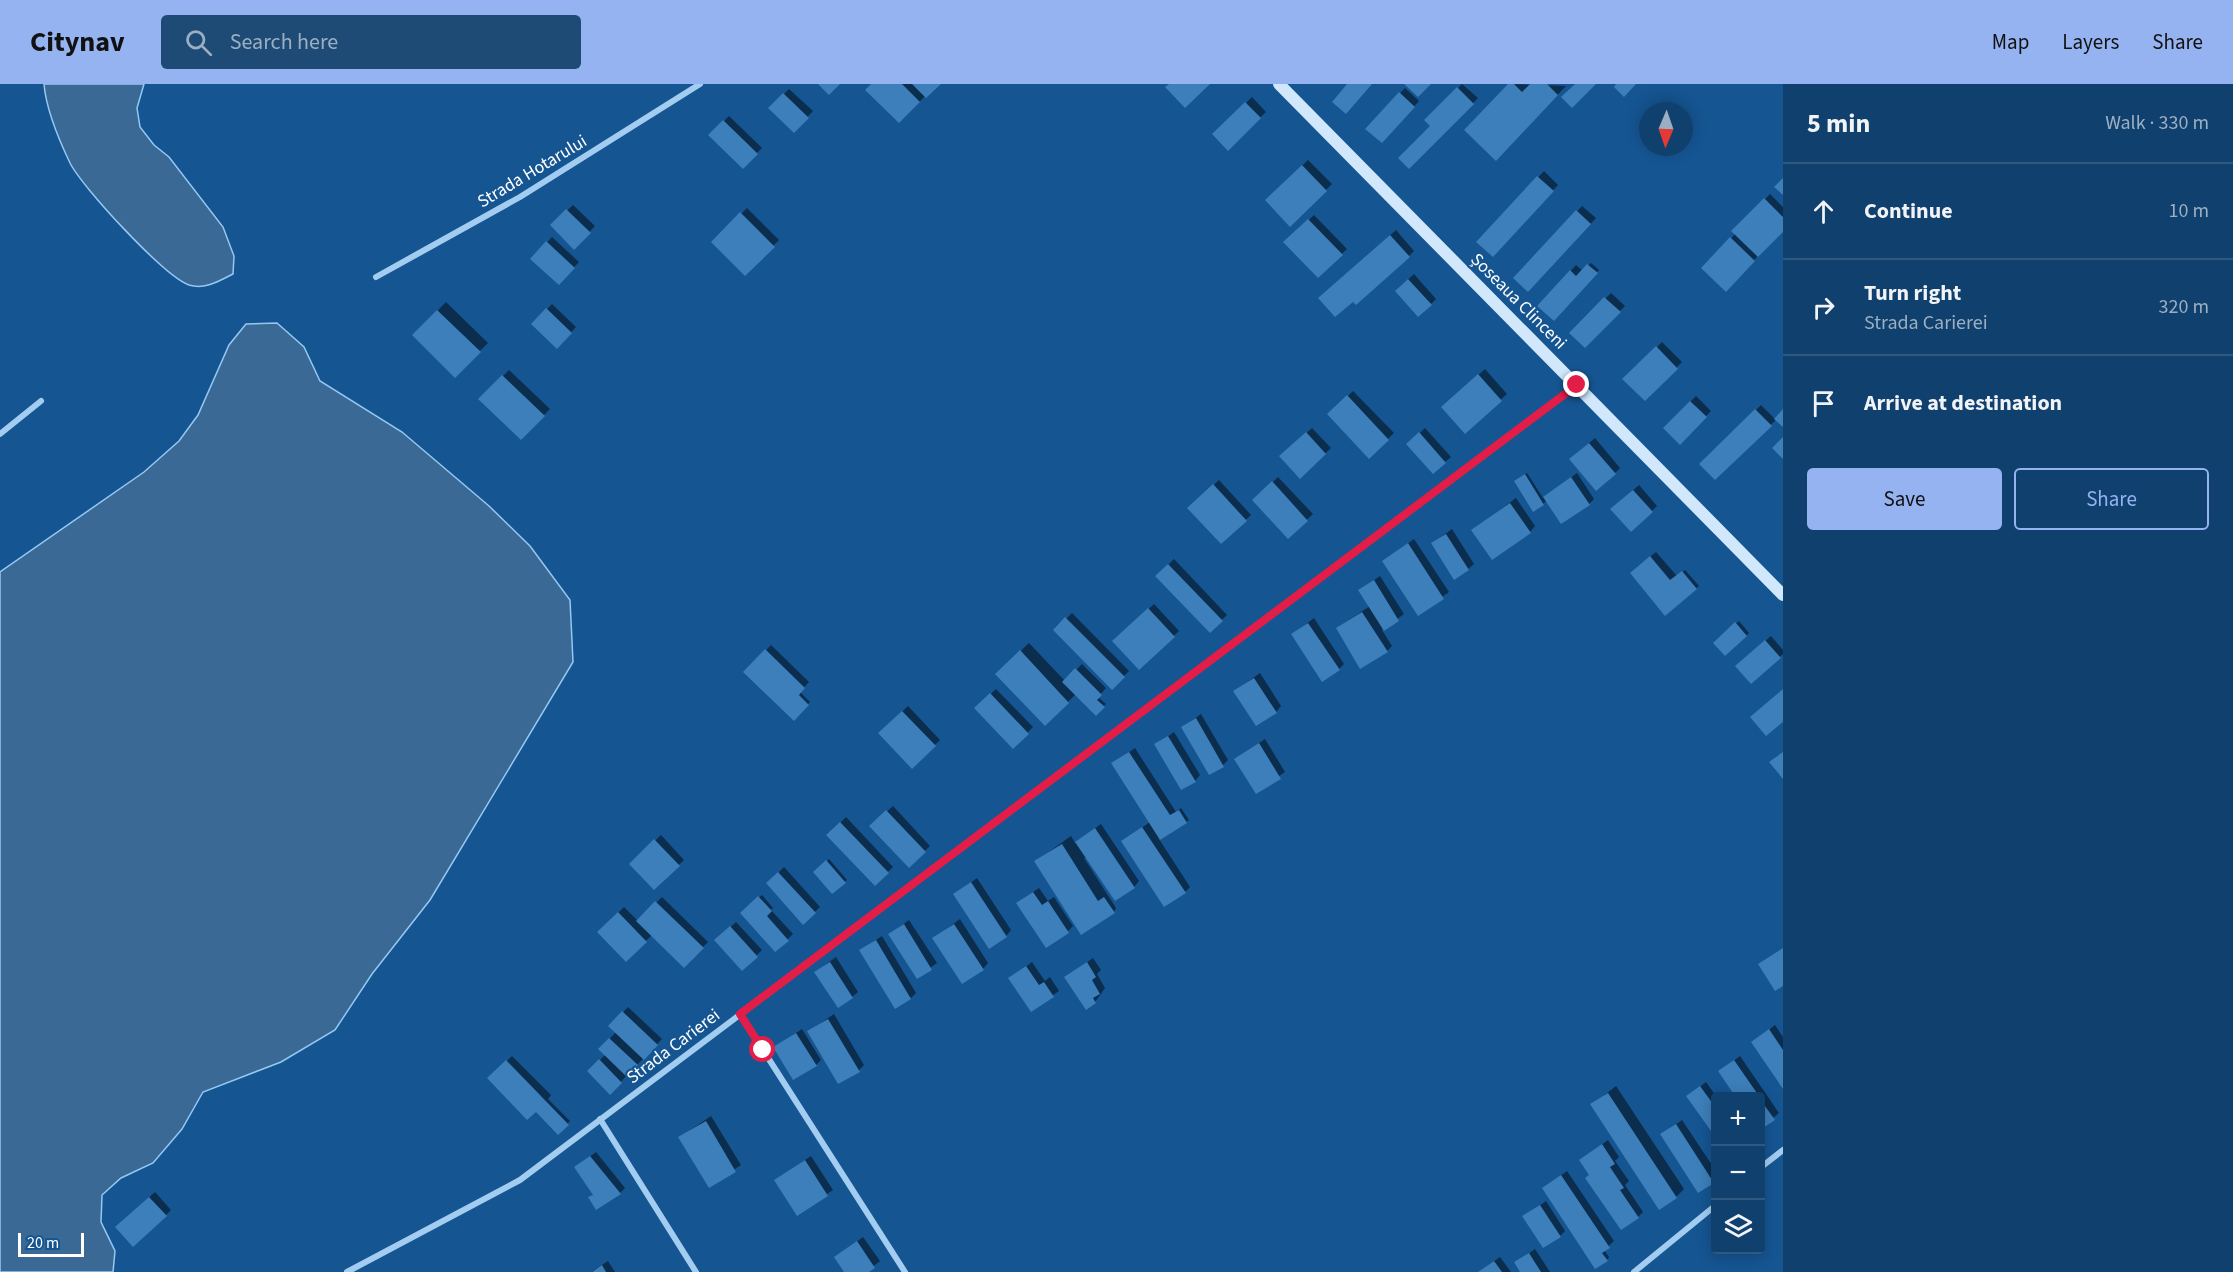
<!DOCTYPE html>
<html lang="en">
<head>
<meta charset="utf-8">
<style>
	body { margin:0; font-family:"Source Sans 3",sans-serif; background:#1e4b76; color:#f1f3f6 }
	.controls { position:absolute; right:18px; bottom:18px; display:grid; overflow:hidden; border-radius:6px; box-shadow:0 3px 15px #0003 }
	.controls button { width:54px; height:54px; display:grid; place-items:center; padding:0; border:0; border-bottom:2px solid #305981; background:#10406e; color:#f1f3f6; font:30px sans-serif }
	.compass { position:absolute; left:1639px; top:18px; width:54px; height:54px; border-radius:50%; background:#10406e; box-shadow:0 3px 15px #0003; rotate:182deg }
	.scale { position:absolute; left:18px; bottom:15px; width:66px; box-sizing:border-box; padding-left:6px; border:3px solid #fff; border-top:0; font-size:16px; line-height:21px; white-space:nowrap; color:#fff; -webkit-text-stroke:4px #155592; paint-order:stroke }
	.stop { position:absolute; width:18px; height:18px; margin:-14px; border:4px solid #e11d48; border-radius:50%; background:#fff }
	.stop.end { background:#e11d48; border-color:#fff; box-shadow:0 2px 6px #0008 }
	.list { margin:0; padding:0; list-style:none }
	h2 { display:flex; justify-content:space-between; align-items:center; height:78px; margin:0; padding:0 24px; font-size:26px }
	h2 small { font-size:20px; font-weight:400; color:#9cafc2 }
	.list li { display:grid; grid-template-columns:39px 1fr auto; gap:18px; align-items:center; box-sizing:border-box; height:96px; padding:0 24px; border-top:2px solid #305981 }
	.list b { display:block; font-size:22px; white-space:nowrap }
	.list p { margin:0; font-size:20px; white-space:nowrap; color:#9cafc2 }
	.list em { font-size:20px; font-style:normal; color:#9cafc2 }
	.actions { display:flex; gap:12px; padding:18px 24px }
	.actions a { flex:1; padding:14px 0; border:2px solid #95b2f1; border-radius:6px; text-align:center; font-size:21px; color:#95b2f1 }
	.actions .main { background:#95b2f1; color:#111 }
	.icon { flex:none; width:33px; height:33px; fill:none; stroke:currentColor; stroke-width:2; stroke-linecap:round; stroke-linejoin:round }
	.map { position:relative; flex:none; width:1783px; height:1188px; overflow:hidden }
	header { display:flex; align-items:center; gap:36px; box-sizing:border-box; height:84px; padding:0 30px; background:#95b2f1; color:#111 }
	header strong { font-size:28px }
	nav { display:flex; gap:33px; margin-inline-start:auto; font-size:21px }
	.search { width:420px; height:54px; background:#1e4b76; display:flex; align-items:center; gap:15px; box-sizing:border-box; padding:0 21px; border-radius:6px; color:#9cafc2; font-size:22px }
	main { display:flex }
	aside { flex:1; background:#10406e }
	.map>svg:first-child { display:block }
	.water { fill:#3a6995; stroke:#95c9f4; stroke-width:1.5 }
	.shadow { fill:#0007 }
	.building { fill:#3d7fba }
	.lines { fill:none; stroke-linecap:round; stroke-linejoin:round }
	.minor { stroke:#a3ccf1; stroke-width:6 }
	.secondary { stroke:#d1e7fc; stroke-width:12 }
	.route { stroke:#e11d48; stroke-width:8 }
	.labels { text-anchor:middle; stroke-width:4.5; stroke-linejoin:round; paint-order:stroke }
	.street-label { font-size:18px; fill:#fff; stroke:#155592 }
</style>
</head>
<body>
<header>
<strong>Citynav</strong>
<div class="search"><svg class="icon" aria-label="search" viewBox="0 0 24 24"><circle cx="10" cy="10" r="6"/><path d="M15 15l6 6"/></svg>Search here</div>
<nav><a>Map</a><a>Layers</a><a>Share</a></nav>
</header>
<main>
<div class="map">
<svg width="1783" height="1188" viewBox="0 0 1783 1188">
	<rect width="100%" height="100%" fill="#155592"/>
	<!-- water -->
	<path class="water" d="M44 0H144L137 24 140 43 154 61 169 73 223 143 234 172 233 190C219 197 205 206 189 201 164 192 82 103 70 79 59 56 46 25 44 0Z
		M277 239 304 263 320 297 402 348 489 422 530 462 570 516 573 578 430 816 372 890 335 946 281 978 203 1008 182 1045 153 1079 121 1094 102 1111 101 1138 115 1167 113 1188H0V488L144 388 179 357 198 331 229 261 246 240Z"/>
	<!-- shadow -->
	<path class="shadow" d="M873 0H938L899 37Z
		M1462 0 1478 14 1409 83 1432 42 1426 36Z
		M1510 0 1566 2 1496 75Z
		M1405 4 1419 17 1382 57 1367 44Z
		M789 5 813 27 794 47 770 24Z
		M1252 13 1266 28 1228 64 1214 50Z
		M729 32 762 64 743 83 710 51Z
		M1308 76 1332 100 1290 141 1267 116Z
		M1544 87 1558 101 1493 171 1478 158Z
		M1770 110 1783 123V146L1726 205 1703 184 1736 149 1734 147Z
		M573 121 595 142 574 164 552 141Z
		M1582 122 1596 134 1528 206 1515 194Z
		M747 124 779 156 745 190 713 158Z
		M1314 131 1347 165 1318 192 1285 158Z
		M1396 146 1414 167 1409 172 1326 209Z
		M552 153 579 178 559 199 532 175Z
		M1591 179 1599 186 1553 235 1539 222 1576 181 1583 187Z
		M1414 190 1436 215 1431 220 1402 201Z
		M1611 209 1625 222 1585 262 1571 249Z
		M446 218 488 259 455 292 414 251Z
		M552 220 576 243 557 263 533 240Z
		M1662 258 1682 278 1645 315 1625 295Z
		M1485 285 1507 310 1465 348 1448 318Z
		M509 286 550 325 521 354 480 315Z
		M1353 307 1394 349 1369 373 1329 330Z
		M1696 312 1711 327 1680 359 1665 344Z
		M1761 321 1775 335 1783 328V341L1777 335 1715 394 1701 380Z
		M1312 344 1331 364 1300 393 1281 372Z
		M1425 344 1451 373 1433 388 1408 360Z
		M1595 354 1620 384 1615 389 1576 370Z
		M1527 389 1543 414 1577 389 1594 415 1589 420 1547 416 1543 420 1518 395Z
		M1278 393 1313 430 1288 453 1254 416Z
		M1219 396 1251 431 1221 458 1189 424Z
		M1639 401 1657 422 1652 427 1618 420Z
		M1516 414 1535 442 1530 448 1473 446Z
		M1452 445 1474 480 1468 485 1433 459Z
		M1414 455 1449 508 1418 530 1384 477Z
		M1656 468 1677 492 1685 486 1699 502 1665 530 1637 483Z
		M1174 475 1227 531 1210 547 1157 492Z
		M1380 492 1404 530 1382 546 1392 562 1387 567 1337 544 1370 522 1360 506Z
		M1154 520 1179 547 1139 584 1114 557Z
		M1072 529 1129 587 1112 604 1055 546Z
		M1314 534 1344 580 1339 585 1293 550Z
		M1739 537 1749 549 1725 570 1715 559Z
		M1771 552 1783 566V570L1751 598 1742 577Z
		M1029 559 1065 597 1082 580 1106 604 1098 613 1106 620 1096 630 1076 610 1045 640 997 590Z
		M771 561 809 598 800 608 810 618 794 635 745 588Z
		M1260 589 1281 622 1276 628 1235 607Z
		M996 605 1033 643 1013 663 976 624Z
		M908 622 940 656 912 682 880 649Z
		M1201 630 1228 676 1223 681 1183 643Z
		M1174 648 1200 691 1195 697 1156 661Z
		M1265 655 1285 688 1256 708 1236 675Z
		M1135 664 1176 728 1181 724 1189 736 1159 755 1190 803 1185 808 1123 757 1150 738 1113 680Z
		M893 722 930 762 909 782 871 742Z
		M846 733 893 783 875 800 828 751Z
		M1101 740 1139 797 1134 803 1087 773 1084 774 1116 824 1114 828 1036 777 1071 752 1075 759Z
		M661 751 684 776 654 804 631 780Z
		M829 775 847 796 832 808 815 788Z
		M784 783 820 823 803 839 768 799Z
		M977 794 1011 846 1006 852 955 810Z
		M1039 804 1048 817 1054 813 1073 842 1068 847 1024 814Z
		M762 811 773 824 771 826 793 850 776 866 747 823Z
		M662 813 708 858 684 882 652 851 626 876 599 848 624 823 638 837Z
		M960 835 988 879 983 885 934 854Z
		M909 836 937 879 917 893 890 850Z
		M736 838 762 866 742 885 722 851Z
		M882 852 916 909 911 914 861 866Z
		M836 873 858 908 852 913 816 888Z
		M1093 874 1101 886 1097 890 1105 904 1095 918 1066 893Z
		M1032 878 1045 897 1050 893 1059 907 1031 926 1010 894Z
		M628 923 662 955 610 1009 589 987 606 970 600 965 616 948 610 942Z
		M834 930 864 981 859 986 809 947Z
		M1775 941 1783 953V1002L1753 958Z
		M802 945 821 976 816 981 775 963Z
		M512 972 551 1011 548 1015 570 1037 558 1049 538 1028 489 994Z
		M1740 972 1779 1029 1760 1044V1012H1737L1720 987Z
		M1706 998 1716 1012V1051L1688 1012Z
		M1616 1002 1684 1105 1676 1113 1592 1021Z
		M711 1032 741 1081 709 1102 680 1053Z
		M1682 1036 1716 1087V1096L1699 1107 1661 1051Z
		M1608 1056 1619 1073 1615 1077 1629 1097 1625 1101 1643 1128 1638 1133 1591 1091 1581 1076Z
		M596 1068 625 1104 620 1109 590 1114 594 1110 576 1083Z
		M811 1072 833 1106 797 1130 775 1096Z
		M1567 1087 1614 1157 1604 1166 1609 1173 1607 1176 1544 1104Z
		M155 1108 171 1126 166 1131 122 1138Z
		M1546 1117 1565 1147 1560 1152 1524 1133Z
		M863 1153 880 1177 866 1188H845L836 1173Z
		M1535 1165 1550 1188H1522L1516 1179Z
		M1500 1173 1511 1188H1483L1487 1182Z
		M608 1177 615 1188H591Z"/>
	<!-- building -->
	<path class="building" d="M818 0H840L829 11Z
		M871 0H902L920 18 899 39 865 6Z
		M912 0H941L926 14Z
		M1169 0H1210L1185 24 1165 3Z
		M1347 0H1372L1346 30 1332 18Z
		M1404 0H1431L1418 13Z
		M1508 0H1514L1522 8 1530 0H1547L1558 11 1496 77 1464 46Z
		M1575 0H1596L1572 24 1561 13Z
		M1616 0H1636L1624 13 1614 3Z
		M1457 3 1474 20 1409 85 1398 74 1430 42 1424 36Z
		M1399 8 1415 23 1382 59 1365 45Z
		M783 9 809 34 794 49 768 24Z
		M1245 18 1261 34 1228 67 1212 50Z
		M723 36 758 70 743 85 708 51Z
		M1302 81 1327 107 1290 143 1265 116Z
		M1537 92 1554 107 1493 173 1476 158Z
		M1783 94V111L1774 103Z
		M1764 114 1783 133V148L1758 173 1731 147Z
		M566 125 591 149 574 166 550 141Z
		M1576 126 1591 140 1528 208 1513 194Z
		M740 128 775 163 745 192 711 158Z
		M1308 135 1343 171 1318 194 1283 158Z
		M1390 151 1410 173 1356 221 1353 218 1335 233 1318 214Z
		M1730 153 1755 177 1726 208 1701 184Z
		M546 157 575 184 559 201 530 175Z
		M1587 180 1598 189 1554 237 1537 222 1570 186 1576 192Z
		M1408 195 1432 221 1418 233 1395 207Z
		M1604 213 1621 228 1585 264 1569 249Z
		M546 224 572 249 557 265 531 240Z
		M437 226 481 268 455 294 412 251Z
		M1656 262 1678 285 1645 317 1622 295Z
		M1478 290 1502 317 1465 350 1441 323Z
		M502 291 545 332 521 356 478 315Z
		M1347 311 1389 356 1369 375 1327 330Z
		M1690 317 1707 333 1680 361 1663 344Z
		M1755 325 1772 342 1715 396 1699 380Z
		M1783 325V343L1774 335Z
		M1306 348 1326 370 1300 395 1279 372Z
		M1419 348 1446 379 1433 390 1406 360Z
		M1783 353V375L1772 364Z
		M1589 359 1616 390 1596 407 1569 375Z
		M1525 390 1544 421 1533 428 1514 397Z
		M1571 393 1590 421 1561 440 1543 413Z
		M1272 397 1308 437 1288 455 1252 416Z
		M1213 400 1247 437 1221 460 1187 424Z
		M1633 406 1653 428 1631 448 1610 425Z
		M1510 419 1531 449 1492 476 1471 446Z
		M1446 450 1469 486 1454 496 1431 459Z
		M1408 459 1444 515 1418 532 1382 477Z
		M1650 472 1670 496 1682 487 1697 505 1665 532 1630 489Z
		M1168 480 1223 537 1210 549 1155 492Z
		M1374 496 1399 537 1384 547 1358 506Z
		M1148 524 1175 553 1139 586 1112 557Z
		M1362 528 1388 568 1360 585 1336 544Z
		M1065 533 1125 593 1112 606 1053 546Z
		M1735 538 1747 552 1725 572 1713 559Z
		M1308 539 1340 586 1322 598 1291 550Z
		M1765 556 1781 574 1751 600 1735 582Z
		M765 565 805 604 799 611 809 621 794 637 743 588Z
		M1020 566 1069 619 1045 642 995 590Z
		M1075 584 1102 611 1097 616 1105 623 1096 632 1062 598Z
		M1254 594 1277 629 1256 642 1233 607Z
		M1783 605V638L1766 652 1750 633Z
		M990 609 1029 650 1013 665 974 624Z
		M902 627 936 662 912 685 878 649Z
		M1196 634 1224 683 1209 691 1181 643Z
		M1168 652 1196 698 1181 706 1154 660Z
		M1259 659 1281 695 1256 710 1234 675Z
		M1129 668 1170 731 1179 726 1187 739 1160 756 1111 679Z
		M1783 668V695L1769 678Z
		M886 726 926 768 909 784 869 742Z
		M840 738 889 789 875 802 826 751Z
		M1142 743 1186 809 1164 823 1121 757Z
		M1095 744 1135 804 1115 817 1075 758Z
		M654 755 680 782 654 806 629 780Z
		M1062 760 1098 817 1104 813 1115 829 1081 851 1034 777Z
		M826 776 846 799 832 810 813 788Z
		M778 788 816 829 803 841 766 799Z
		M971 798 1007 853 989 865 953 810Z
		M1033 808 1042 821 1048 817 1069 849 1046 864 1016 819Z
		M758 812 772 827 767 832 789 857 775 868 740 829Z
		M655 817 704 864 684 884 636 837Z
		M618 828 647 858 626 878 597 848Z
		M904 840 932 886 917 895 888 850Z
		M954 840 984 886 962 900 932 854Z
		M730 842 758 873 742 887 714 856Z
		M876 856 911 915 895 925 859 866Z
		M1783 864V902L1775 907 1758 880Z
		M830 878 853 914 838 924 814 888Z
		M1087 878 1096 893 1092 896 1100 910 1093 914 1096 919 1086 926 1064 893Z
		M1026 882 1039 901 1044 898 1054 913 1031 928 1008 894Z
		M622 927 658 961 644 976 608 942Z
		M828 935 860 988 838 1000 807 947Z
		M1769 945 1783 966V1005L1751 958Z
		M796 949 817 982 793 996 773 963Z
		M609 954 638 981 627 993 598 965Z
		M599 975 622 999 610 1011 587 987Z
		M506 976 569 1041 558 1051 536 1028 527 1036 487 994Z
		M1734 976 1759 1012H1735L1718 987Z
		M1700 1002 1716 1024V1054L1686 1012Z
		M1608 1009 1677 1114 1659 1126 1590 1020Z
		M1760 1015 1775 1036 1760 1046Z
		M706 1037 736 1088 709 1104 678 1053Z
		M1676 1040 1714 1099 1698 1109 1660 1050Z
		M1602 1060 1615 1080 1610 1083 1624 1104 1620 1106 1639 1134 1621 1146 1585 1094 1589 1091 1579 1076Z
		M590 1072 621 1110 596 1126 588 1113 593 1111 574 1083Z
		M805 1076 828 1112 797 1132 774 1096Z
		M1561 1091 1610 1164 1602 1169 1608 1177 1595 1185 1542 1104Z
		M149 1113 167 1132 133 1163 115 1143Z
		M1540 1121 1561 1153 1543 1164 1522 1132Z
		M857 1157 875 1184 869 1188H844L834 1173Z
		M1529 1169 1541 1188H1520L1514 1178Z
		M1494 1177 1502 1188H1478Z
		M602 1181 606 1188H592Z"/>
	<g class="lines">
		<!-- minor -->
		<path class="minor" d="M376 193 520 113 700 0
			M0 350 41 317
			M740 930 905 1188
			M600 1035 696 1188
			M1760 1084 1783 1066
			M347 1188 520 1096 1576 302
			M1634 1188 1716 1121"/>
		<!-- secondary -->
		<path class="secondary" d="M1279 0 1783 511"/>
	</g>
	<g class="lines">
		<!-- route -->
		<path class="route" d="M763 966 740 930 1577 301"/>
	</g>
	<g class="labels">
		<!-- street labels -->
		<g class="street-label">
			<text transform="translate(532 87) rotate(-31)" y="6">Strada Hotarului</text>
			<text transform="translate(1519 217) rotate(45)" y="6">Șoseaua Clinceni</text>
			<text transform="translate(673 962) rotate(-37)" y="6">Strada Carierei</text>
		</g>
	</g>
</svg>
<div class="controls">
<button>+</button>
<button>−</button>
<button><svg class="icon" aria-label="layers" viewBox="0 0 24 24"><path d="M12 4l9 5-9 5-9-5zM3 14l9 5 9-5"/></svg></button>
</div>
<svg class="compass" viewBox="-18 -18 36 36"><path d="M0-13l5 13h-10z" fill="#e53935"/><path d="M0 13l5-13h-10z" fill="#9cafc2"/></svg>
<div class="scale">20 m</div>
<div class="stop" style="left:763px;top:966px"></div>
<div class="stop end" style="left:1577px;top:301px"></div>
</div>
<aside>
<h2>5 min<small>Walk · 330 m</small></h2>
<ul class="list">
<li><svg class="icon" aria-label="ahead" viewBox="0 0 24 24"><path d="M12 20V5M6 11l6-6 6 6"/></svg><div><b>Continue</b></div><em>10 m</em></li>
<li><svg class="icon" aria-label="right" viewBox="0 0 24 24"><path d="M7 20v-9h11M14 6l5 5-5 5"/></svg><div><b>Turn right</b><p>Strada Carierei</p></div><em>320 m</em></li>
<li><svg class="icon" aria-label="arrive" viewBox="0 0 24 24"><path d="M6 21V4h12l-3 4 3 4H6"/></svg><div><b>Arrive at destination</b></div></li>
</ul>
<div class="actions"><a class="main">Save</a><a>Share</a></div>
</aside>
</main>
</body>
</html>
